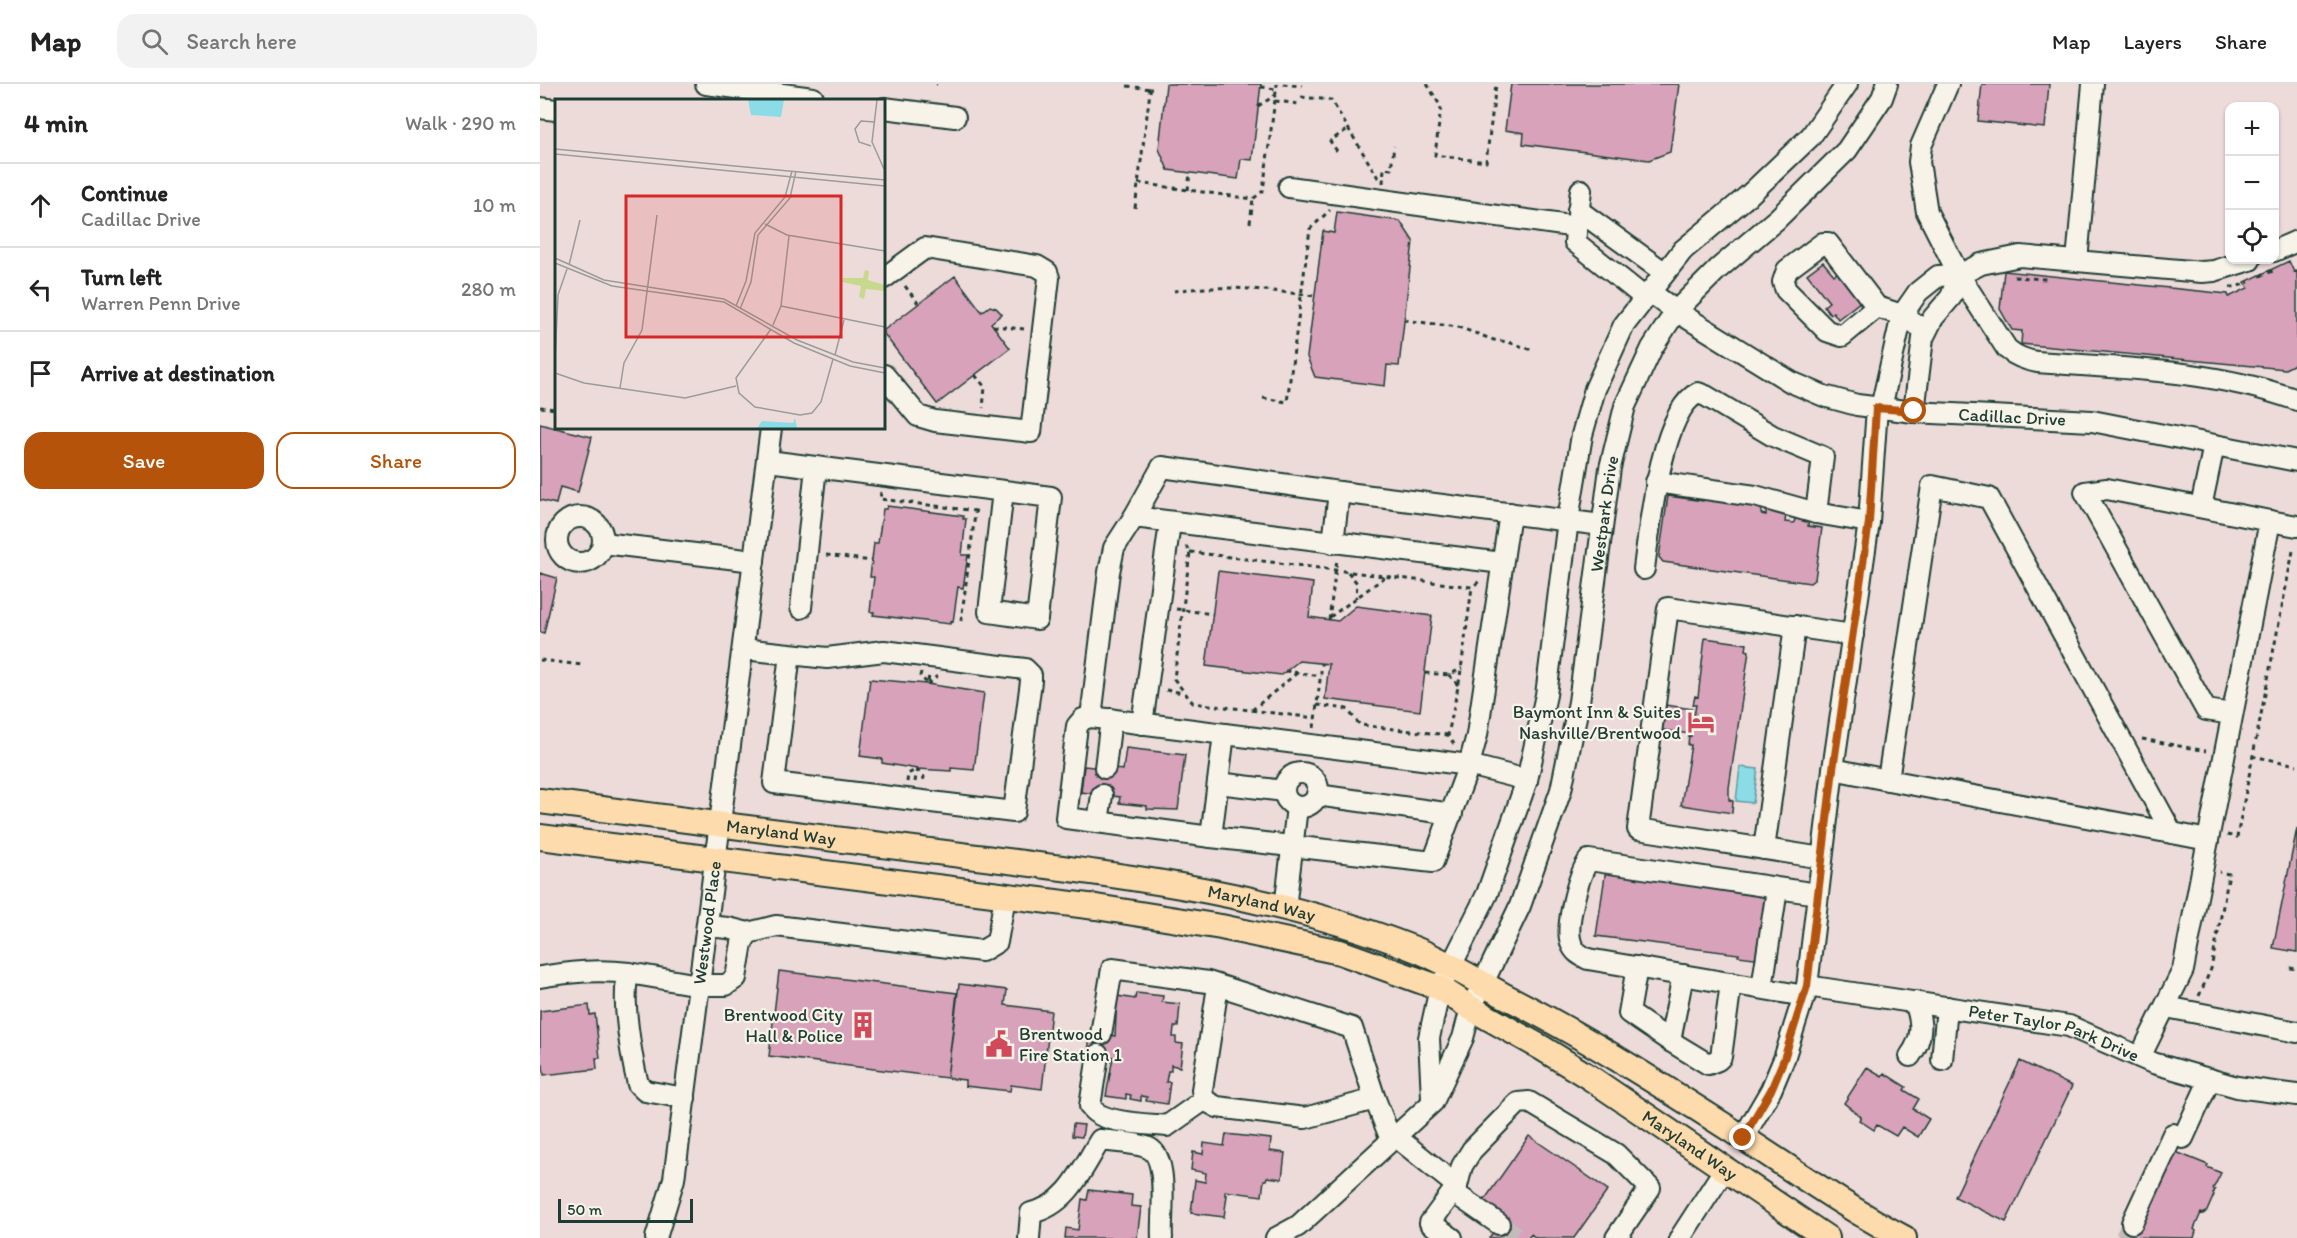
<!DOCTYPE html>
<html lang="en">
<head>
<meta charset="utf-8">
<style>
	body { margin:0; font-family:Itim,sans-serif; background:#f2f2f2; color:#222 }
	.controls { position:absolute; right:18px; top:18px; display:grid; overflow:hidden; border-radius:12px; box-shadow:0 2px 4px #0004 }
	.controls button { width:54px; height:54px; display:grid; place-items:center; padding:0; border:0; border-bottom:2px solid #e0e0e0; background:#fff; color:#222; font:30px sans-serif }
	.scale { position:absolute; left:18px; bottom:15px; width:135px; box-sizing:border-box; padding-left:6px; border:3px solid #1f3d34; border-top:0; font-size:16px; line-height:21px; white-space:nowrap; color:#1f3d34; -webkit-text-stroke:4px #f7f3e8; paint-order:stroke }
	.stop { position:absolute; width:18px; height:18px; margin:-14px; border:4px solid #b45309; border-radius:50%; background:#fff }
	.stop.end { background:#b45309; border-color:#fff; box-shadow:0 2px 6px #0008 }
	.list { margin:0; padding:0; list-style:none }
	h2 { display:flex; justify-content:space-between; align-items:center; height:78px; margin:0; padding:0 24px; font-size:26px }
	h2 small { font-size:20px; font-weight:400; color:#767676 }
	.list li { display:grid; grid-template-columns:39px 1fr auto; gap:18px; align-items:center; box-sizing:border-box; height:84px; padding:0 24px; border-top:2px solid #e0e0e0 }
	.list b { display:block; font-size:22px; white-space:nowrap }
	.list p { margin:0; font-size:20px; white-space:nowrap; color:#767676 }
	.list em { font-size:20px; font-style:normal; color:#767676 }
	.actions { display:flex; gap:12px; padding:18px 24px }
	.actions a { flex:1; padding:14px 0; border:2px solid #b45309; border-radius:18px; text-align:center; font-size:21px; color:#b45309 }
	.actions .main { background:#b45309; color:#fff }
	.icon { flex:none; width:33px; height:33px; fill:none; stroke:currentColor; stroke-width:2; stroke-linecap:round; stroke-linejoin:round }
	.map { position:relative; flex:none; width:1757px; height:1154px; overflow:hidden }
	header { display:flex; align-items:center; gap:36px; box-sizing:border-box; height:84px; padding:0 30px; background:#fff; border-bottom:2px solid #e0e0e0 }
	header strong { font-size:28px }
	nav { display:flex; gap:33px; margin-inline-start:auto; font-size:21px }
	.search { width:420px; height:54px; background:#f2f2f2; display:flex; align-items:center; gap:15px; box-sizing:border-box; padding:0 21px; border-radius:18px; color:#767676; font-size:22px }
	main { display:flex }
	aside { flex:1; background:#fff }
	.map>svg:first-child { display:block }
	.water { fill:#8bdce6; stroke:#609c9f; stroke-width:1.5 }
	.building { fill:#d7a2ba; stroke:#1f3d34; stroke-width:1.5 }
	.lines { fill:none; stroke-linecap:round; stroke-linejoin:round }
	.minor-tunnel { stroke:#c4bbb9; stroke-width:20; stroke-dasharray:20 10; stroke-linecap:butt }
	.minor-casing { stroke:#1f3d34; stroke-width:24 }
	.major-casing { stroke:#1f3d34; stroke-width:28 }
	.path { stroke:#1f3d34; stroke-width:3; stroke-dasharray:4.5 4.5; stroke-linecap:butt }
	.minor { stroke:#f7f3e8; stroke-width:20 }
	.major { stroke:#fedbac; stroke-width:24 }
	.route { stroke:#b45309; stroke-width:8 }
	.labels { text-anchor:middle; stroke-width:4.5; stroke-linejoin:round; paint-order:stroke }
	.street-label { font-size:18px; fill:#1f3d34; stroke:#f7f3e8 }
	.poi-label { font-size:18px; fill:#1f3d34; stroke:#f7f3e8; text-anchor:end }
	.inset-road { fill:none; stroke:#9b9c98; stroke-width:1.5 }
	.view { fill:#d62828; fill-opacity:0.15; stroke:#d62828; stroke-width:3 }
	.inset-edge { fill:none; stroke:#1f3d34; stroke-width:3 }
</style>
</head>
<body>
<header>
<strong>Map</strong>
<div class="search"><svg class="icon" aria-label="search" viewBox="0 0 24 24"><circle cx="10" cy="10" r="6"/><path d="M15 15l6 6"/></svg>Search here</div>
<nav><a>Map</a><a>Layers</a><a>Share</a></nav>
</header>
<main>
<aside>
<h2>4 min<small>Walk · 290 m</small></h2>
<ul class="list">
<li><svg class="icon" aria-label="ahead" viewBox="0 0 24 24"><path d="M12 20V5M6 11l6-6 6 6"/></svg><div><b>Continue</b><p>Cadillac Drive</p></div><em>10 m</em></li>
<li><svg class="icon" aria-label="left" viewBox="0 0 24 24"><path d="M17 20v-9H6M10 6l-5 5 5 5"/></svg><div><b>Turn left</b><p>Warren Penn Drive</p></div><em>280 m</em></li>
<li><svg class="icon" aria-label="arrive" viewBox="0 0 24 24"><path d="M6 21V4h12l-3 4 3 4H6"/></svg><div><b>Arrive at destination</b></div></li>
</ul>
<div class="actions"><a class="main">Save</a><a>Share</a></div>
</aside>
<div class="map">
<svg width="1757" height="1154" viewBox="0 0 1757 1154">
	<rect width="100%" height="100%" fill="#eddbda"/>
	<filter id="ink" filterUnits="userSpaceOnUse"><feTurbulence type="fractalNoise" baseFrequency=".0167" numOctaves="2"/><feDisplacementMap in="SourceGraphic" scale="12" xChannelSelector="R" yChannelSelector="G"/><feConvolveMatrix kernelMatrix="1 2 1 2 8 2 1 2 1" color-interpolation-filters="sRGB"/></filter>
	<g filter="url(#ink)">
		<!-- water -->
		<path class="water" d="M1200 683 1218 685 1213 719 1196 717Z"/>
		<!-- building -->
		<path class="building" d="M626 0H721L712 76 701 75 698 95 628 86 619 65Z
			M971 0H1139L1130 68 1109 76 983 60 984 49 965 46Z
			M1442 0H1509L1505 44 1438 37Z
			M797 128 860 137 873 157 859 282 847 281 845 302 775 293 767 273 783 147 794 149Z
			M1749 177 1754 188 1757 187V279L1745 285 1481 260 1482 247 1472 246 1460 225 1464 187 1688 210 1689 213 1708 204 1705 198Z
			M1283 178 1294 191 1298 188 1321 217 1298 235 1293 228 1290 230 1284 222 1289 218 1267 190Z
			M415 192 442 228 450 222 456 224 462 230 451 239 470 264 397 320 344 250V246Z
			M0 340 52 353 38 408 20 403 16 420 0 416Z
			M1128 412 1163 417 1164 412 1207 418V423L1208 415 1223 417 1221 430 1226 431V426L1246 429 1245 438 1254 439 1256 430 1269 432 1268 442 1282 444 1275 495 1270 499 1123 478 1119 473Z
			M347 422 423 432V435H426L422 471H428L423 504 418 503 413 538 410 537V540L333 531 334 528H330L334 493H330L334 459H338L343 425H346Z
			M678 487 773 499 769 533 798 537 816 522 892 532 880 627 785 615 789 580 759 577 741 591 666 582Z
			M0 489 17 494 4 549 0 548Z
			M1165 554 1207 560 1206 566 1209 567 1189 704V716L1193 717 1192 729 1141 721 1151 661H1148L1149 651 1151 652 1152 644 1150 650 1122 646 1126 621 1152 625V632H1154L1156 621H1153L1155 612 1158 613Z
			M330 595 387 600 444 609 434 686 411 684V687L377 685 342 679V675L320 672Z
			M586 664 645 671 638 726 607 725V722L579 719 580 713 541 708 544 682 583 686Z
			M1757 744V868L1733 864Z
			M1066 785 1231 808 1222 875 1198 872 1199 870 1056 852Z
			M239 887 417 909 407 994 229 972Z
			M419 900 467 906 465 921 511 927 502 1005 471 1001 470 1007 425 1002V996L407 994Z
			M596 909 623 912 622 918 640 920 638 943H634L633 953H636V959L643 960 640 983 631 981V987H628L626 998H630L627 1020 606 1017 607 1013 601 1012V1017L590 1015 591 1011 586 1010V1015L566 1012 573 973 548 970 550 949 575 952 577 912 595 915Z
			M49 921 50 931 55 930 60 974H56L57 985 4 991 3 981H0V927Z
			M1480 977 1532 1002 1466 1138 1415 1113Z
			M1327 983 1342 992 1344 989 1366 1003 1364 1006 1379 1015 1373 1025 1389 1035 1378 1053 1362 1043 1356 1052 1337 1041 1334 1046 1319 1036 1321 1033 1304 1019Z
			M533 1040 544 1041 542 1053 532 1052Z
			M686 1050 731 1055 730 1067 745 1069 742 1095 727 1093 726 1096H724L722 1112 685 1107V1111H687L684 1133 651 1129 655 1096 665 1098 666 1089 651 1086 653 1068 663 1070 664 1059 684 1062Z
			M989 1052 1068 1106 1034 1154H996L991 1150 988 1154H949L964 1132 943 1118Z
			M1636 1068 1668 1081 1667 1083 1681 1089 1673 1105 1675 1106 1673 1110 1674 1111 1667 1127 1663 1130 1661 1129 1654 1145 1656 1147 1654 1154 1579 1153 1587 1136 1600 1143Z
			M549 1106 592 1111 591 1122 601 1123 597 1154H525L526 1144 538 1146 542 1115 547 1116Z"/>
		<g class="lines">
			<!-- minor-tunnel -->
			<path class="minor-tunnel" d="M959 1140 979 1154
				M1585 1154 1592 1139"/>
			<defs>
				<g id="minor">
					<path d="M166 0 273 14V16"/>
					<path d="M1408 0 1381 62 1379 78 1387 128 1419 191 1467 265C1477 273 1485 276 1497 278 1584 284 1674 286 1757 316"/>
					<path d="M0 24 16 26"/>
					<path d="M344 24 415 33"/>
					<path d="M749 103 1037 143"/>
					<path d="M1041 106 1035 158 1105 214"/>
					<path d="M1038 126 1125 189"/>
					<path d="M1734 167 1757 157"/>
					<path d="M1537 177 1553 0"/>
					<path d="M344 194 385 164 497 182 507 188 509 194 491 348 395 337 378 332 344 291"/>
					<path id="s1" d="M1110 208 1136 227 1251 298 1284 312 1317 321 1374 328 1552 337 1757 377"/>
					<path d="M1337 223 1302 252 1287 247 1246 206 1243 198 1247 186 1283 159H1288L1337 223 1362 231 1386 247"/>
					<path d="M1341 324 1362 231 1378 208 1398 192 1419 191 1441 180 1480 172 1662 188 1674 187 1710 176"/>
					<path d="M1374 328 1383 254 1393 234 1411 213 1419 191"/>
					<path d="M228 377 511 413 497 535 449 528 463 407"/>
					<path d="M1116 398 1215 412 1276 429"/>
					<path d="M1661 423 1674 361"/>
					<path d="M970 429 937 651 929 681 893 778 671 753 526 734 537 642 543 635 551 633 929 681 987 696"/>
					<circle cx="40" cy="456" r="23"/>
					<path d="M594 433 622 383 799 408 1062 441"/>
					<path d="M1730 437 1757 442"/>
					<path d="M63 459 214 477"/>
					<path d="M793 459 799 408"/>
					<path d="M1104 485C1109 447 1121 326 1158 309L1166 312 1233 352 1283 373 1276 429 1329 438"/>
					<path d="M261 524 276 383"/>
					<path d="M203 565 287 574 344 567 485 585 491 591V597L474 728 234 699 250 570"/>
					<path d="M551 633 569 488 574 464 594 433 962 479"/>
					<path d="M602 640 630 439"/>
					<path d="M565 684 571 635"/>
					<path d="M1293 685 1348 696 1392 402 1449 414 1632 749 1668 756 1643 886 1600 973"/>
					<circle cx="761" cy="706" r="17"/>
					<path d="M1348 696 1632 749"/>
					<path d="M678 699 744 707"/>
					<path d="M777 711 912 730"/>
					<path d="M558 738 562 711"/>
					<path d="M671 753 684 650"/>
					<path d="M1668 756 1730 437 1567 405 1545 408 1666 626 1692 630"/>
					<path d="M1224 765 1255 542"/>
					<path d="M1282 774 1098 745 1128 524 1313 551"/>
					<path d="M745 824 757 723"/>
					<path d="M167 842 188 844 208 849"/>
					<path d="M1097 883 1089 929 1130 957 1168 980 1178 976 1181 973 1191 899"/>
					<path d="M0 893C31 888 58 885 89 889"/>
					<path id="s2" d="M1267 902 1529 942 1613 979 1697 1003 1757 1011"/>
					<path d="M1222 904 1237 805"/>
					<path d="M1265 912 1048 875C1040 871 1034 868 1031 859 1025 842 1038 791 1049 776L1278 810"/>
					<path d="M1626 923 1757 948"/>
					<path d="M561 950 572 885 668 898 812 944 835 1015 851 1056"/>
					<path d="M1130 957 1143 891"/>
					<path d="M558 971 550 1022C559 1040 608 1040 627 1042L664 1016 677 1023 765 1034 835 1015"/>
					<path d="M1370 972C1384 953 1382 938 1375 918"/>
					<path d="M1402 976 1407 923"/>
					<path d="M145 1014 105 1007 98 1000C92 976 80 910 89 889L159 901H186L196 894 202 859 208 849 236 842 442 867 457 858 465 813"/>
					<path d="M892 1014 889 954 900 904 947 810 987 696 1006 611 1028 436 1042 351 1055 305 1084 241 1143 166 1209 111 1271 52 1307 0"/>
					<path d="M664 1016 662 1006 678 902"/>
					<path d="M855 1052 917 1102"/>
					<path d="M1203 1054 1231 1006 1244 975 1267 902 1293 685 1329 438 1337 324"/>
					<path d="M1643 1054 1670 995"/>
					<path d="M913 1108 959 1140"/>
					<path d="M1592 1139 1633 1050"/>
					<path id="s3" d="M116 1154 134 1095 231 344"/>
					<path d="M489 1154 491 1129C528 1121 542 1085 560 1056 574 1058 592 1058 606 1063 631 1070 620 1133 622 1154"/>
					<path id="s4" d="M736 1154 758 1142 893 1018 923 954 931 924 980 822 1021 706 1039 618 1070 384 1085 322 1112 264 1136 227 1178 185 1237 135 1307 66 1342 14 1347 0"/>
					<path d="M912 1154 890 1139 917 1102 922 1082 932 1066 978 1019 989 1018 1076 1070 1110 1104 1076 1154"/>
					<path d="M1140 1154 1184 1086"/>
				</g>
				<g id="major">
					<path id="s5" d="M0 717C140 735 281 754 421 771 575 791 727 807 872 864 904 876 933 895 963 911 1046 953 1124 1003 1202 1053 1256 1088 1307 1124 1364 1154"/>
					<path id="s6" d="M0 753 556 823 681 843 800 868 900 904 931 924 1002 964 1049 993 1287 1154"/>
				</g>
			</defs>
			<!-- minor casing -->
			<use href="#minor" class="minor-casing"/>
			<!-- major casing -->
			<use href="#major" class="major-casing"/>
			<!-- path -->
			<path class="path" d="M396 0H397
				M743 0 762 2
				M887 0 901 23 895 71 946 78 956 0
				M587 2 611 5
				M721 3 736 5
				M761 13 791 16 840 97
				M735 17 760 20
				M718 22 736 11
				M797 67 790 57 808 45
				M598 99 713 115 723 107 737 0
				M843 99 844 84 851 85 854 62
				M648 106 650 89
				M595 124 611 0
				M710 139 713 115
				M1720 192 1733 187
				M1474 193 1506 195
				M365 202 378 219
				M1690 203H1696L1709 198
				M634 207C681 200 728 206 775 212
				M864 236 918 243 954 256 968 258 993 266
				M453 242 484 245
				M435 291 445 303 443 324
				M723 314 747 318 770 145 790 126
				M0 323 16 325
				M341 408 340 415 436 427
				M646 462 650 468 634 595 653 619 775 634
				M650 468 932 503 941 496
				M286 471 332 477
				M808 488 817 499 816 514
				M636 525 673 530
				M790 533 845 493
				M789 536 797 475
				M421 537 436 423
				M0 576 42 581
				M745 587 781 592
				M381 588 380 592 388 600 389 589
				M885 589 909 591
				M388 600 397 592
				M918 601 909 591 922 584
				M626 606 643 609
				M777 621 807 625 820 641 908 651
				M712 626 757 589
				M774 644 782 580
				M1602 655 1666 667
				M914 660 908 651 920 593 932 503
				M1712 672 1757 681
				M377 685 384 693 383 698
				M367 698 368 690 377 685 375 698
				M1687 751 1697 753 1753 467 1757 468
				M1750 884 1757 885
				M1659 912 1671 885 1689 790 1679 788"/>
			<!-- minor -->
			<use href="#minor" class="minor"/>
			<!-- major -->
			<use href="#major" class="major"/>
		</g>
	</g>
	<g class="lines" filter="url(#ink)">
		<!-- route -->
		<path class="route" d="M1203 1054 1231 1006 1244 975 1267 902 1293 685 1329 438 1336 324 1374 327"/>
	</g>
	<!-- icons -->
	<defs>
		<symbol id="hotel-bare" viewBox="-9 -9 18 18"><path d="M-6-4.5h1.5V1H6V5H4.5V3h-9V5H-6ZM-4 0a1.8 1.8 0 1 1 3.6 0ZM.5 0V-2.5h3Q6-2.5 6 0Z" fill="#d1495b" stroke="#f7f3e8" stroke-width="2.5" paint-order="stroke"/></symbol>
		<symbol id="building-bare" viewBox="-9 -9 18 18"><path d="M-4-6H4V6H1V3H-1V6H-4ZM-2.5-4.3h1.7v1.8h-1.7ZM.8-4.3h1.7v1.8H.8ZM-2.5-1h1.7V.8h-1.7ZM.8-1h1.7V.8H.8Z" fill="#d1495b" stroke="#f7f3e8" stroke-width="2.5" paint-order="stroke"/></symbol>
		<symbol id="civic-bare" viewBox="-9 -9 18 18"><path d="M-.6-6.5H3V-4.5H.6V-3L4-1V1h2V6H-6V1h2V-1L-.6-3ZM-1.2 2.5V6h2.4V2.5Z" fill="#d1495b" stroke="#f7f3e8" stroke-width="2.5" paint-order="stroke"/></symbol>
	</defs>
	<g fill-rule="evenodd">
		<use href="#hotel-bare" x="1142" y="619" width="38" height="38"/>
		<use href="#building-bare" x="304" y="922" width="38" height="38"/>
		<use href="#civic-bare" x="440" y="941" width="38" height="38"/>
	</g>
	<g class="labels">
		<!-- street labels -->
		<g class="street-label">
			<text dy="6" stroke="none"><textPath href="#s1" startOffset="393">Cadillac Drive</textPath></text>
			<text dy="6" stroke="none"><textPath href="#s4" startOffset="826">Westpark Drive</textPath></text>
			<text dy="6" stroke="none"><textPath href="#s5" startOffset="243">Maryland Way</textPath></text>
			<text dy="6" stroke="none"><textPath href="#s5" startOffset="729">Maryland Way</textPath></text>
			<text dy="6" stroke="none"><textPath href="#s3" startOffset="320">Westwood Place</textPath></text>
			<text dy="6" stroke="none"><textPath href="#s2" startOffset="252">Peter Taylor Park Drive</textPath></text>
			<text dy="6" stroke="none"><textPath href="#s6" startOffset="1210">Maryland Way</textPath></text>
		</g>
		<!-- poi labels -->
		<g class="poi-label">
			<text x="1141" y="634">Baymont Inn &amp; Suites<tspan x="1141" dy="21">Nashville/Brentwood</tspan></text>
			<text x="303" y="937">Brentwood City<tspan x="303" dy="21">Hall &amp; Police</tspan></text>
			<text x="479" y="956" text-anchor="start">Brentwood<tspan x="479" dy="21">Fire Station 1</tspan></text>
		</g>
	</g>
	<!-- overview -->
	<g transform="translate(15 15)">
		<rect width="330" height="330" fill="#eddbda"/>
		<path d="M310 171 314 172 313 181 330 186V192L311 190 309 200 304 198 306 187 287 183 288 179H308Z" fill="#c8d98d"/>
		<path d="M193 1H229L226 18 196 16ZM240 319 242 329H202L207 322 238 324Z" fill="#8bdce6"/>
		<path class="inset-road" d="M322 1 317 43 329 70M316 47 304 43 300 30 306 22 320 23M0 50 330 81M0 55 330 87M210 125 232 136 330 152M0 159 49 181 169 200 242 241 298 263 330 269M0 164 57 187 169 203 239 244 295 267 330 274M14 166 25 121M181 207 191 182 200 134 230 98 237 72M226 207 330 228M185 210 196 183 203 136 235 99 241 72M218 226 226 207 234 137M216 230 181 279 184 294 200 308 245 316 257 314 266 303 278 260M280 256 289 221M0 262 3 196 12 170M0 274 29 284 130 299 181 287M65 289 69 264 87 231 102 116"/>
		<path class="view" d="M71 97H286V238H71Z"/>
		<rect width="330" height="330" class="inset-edge"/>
	</g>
</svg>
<div class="controls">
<button>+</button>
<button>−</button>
<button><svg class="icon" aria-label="locate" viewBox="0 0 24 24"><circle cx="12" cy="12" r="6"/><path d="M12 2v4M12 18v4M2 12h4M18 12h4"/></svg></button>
</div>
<div class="scale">50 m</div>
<div class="stop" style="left:1374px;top:327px"></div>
<div class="stop end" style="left:1203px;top:1054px"></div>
</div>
</main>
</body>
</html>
